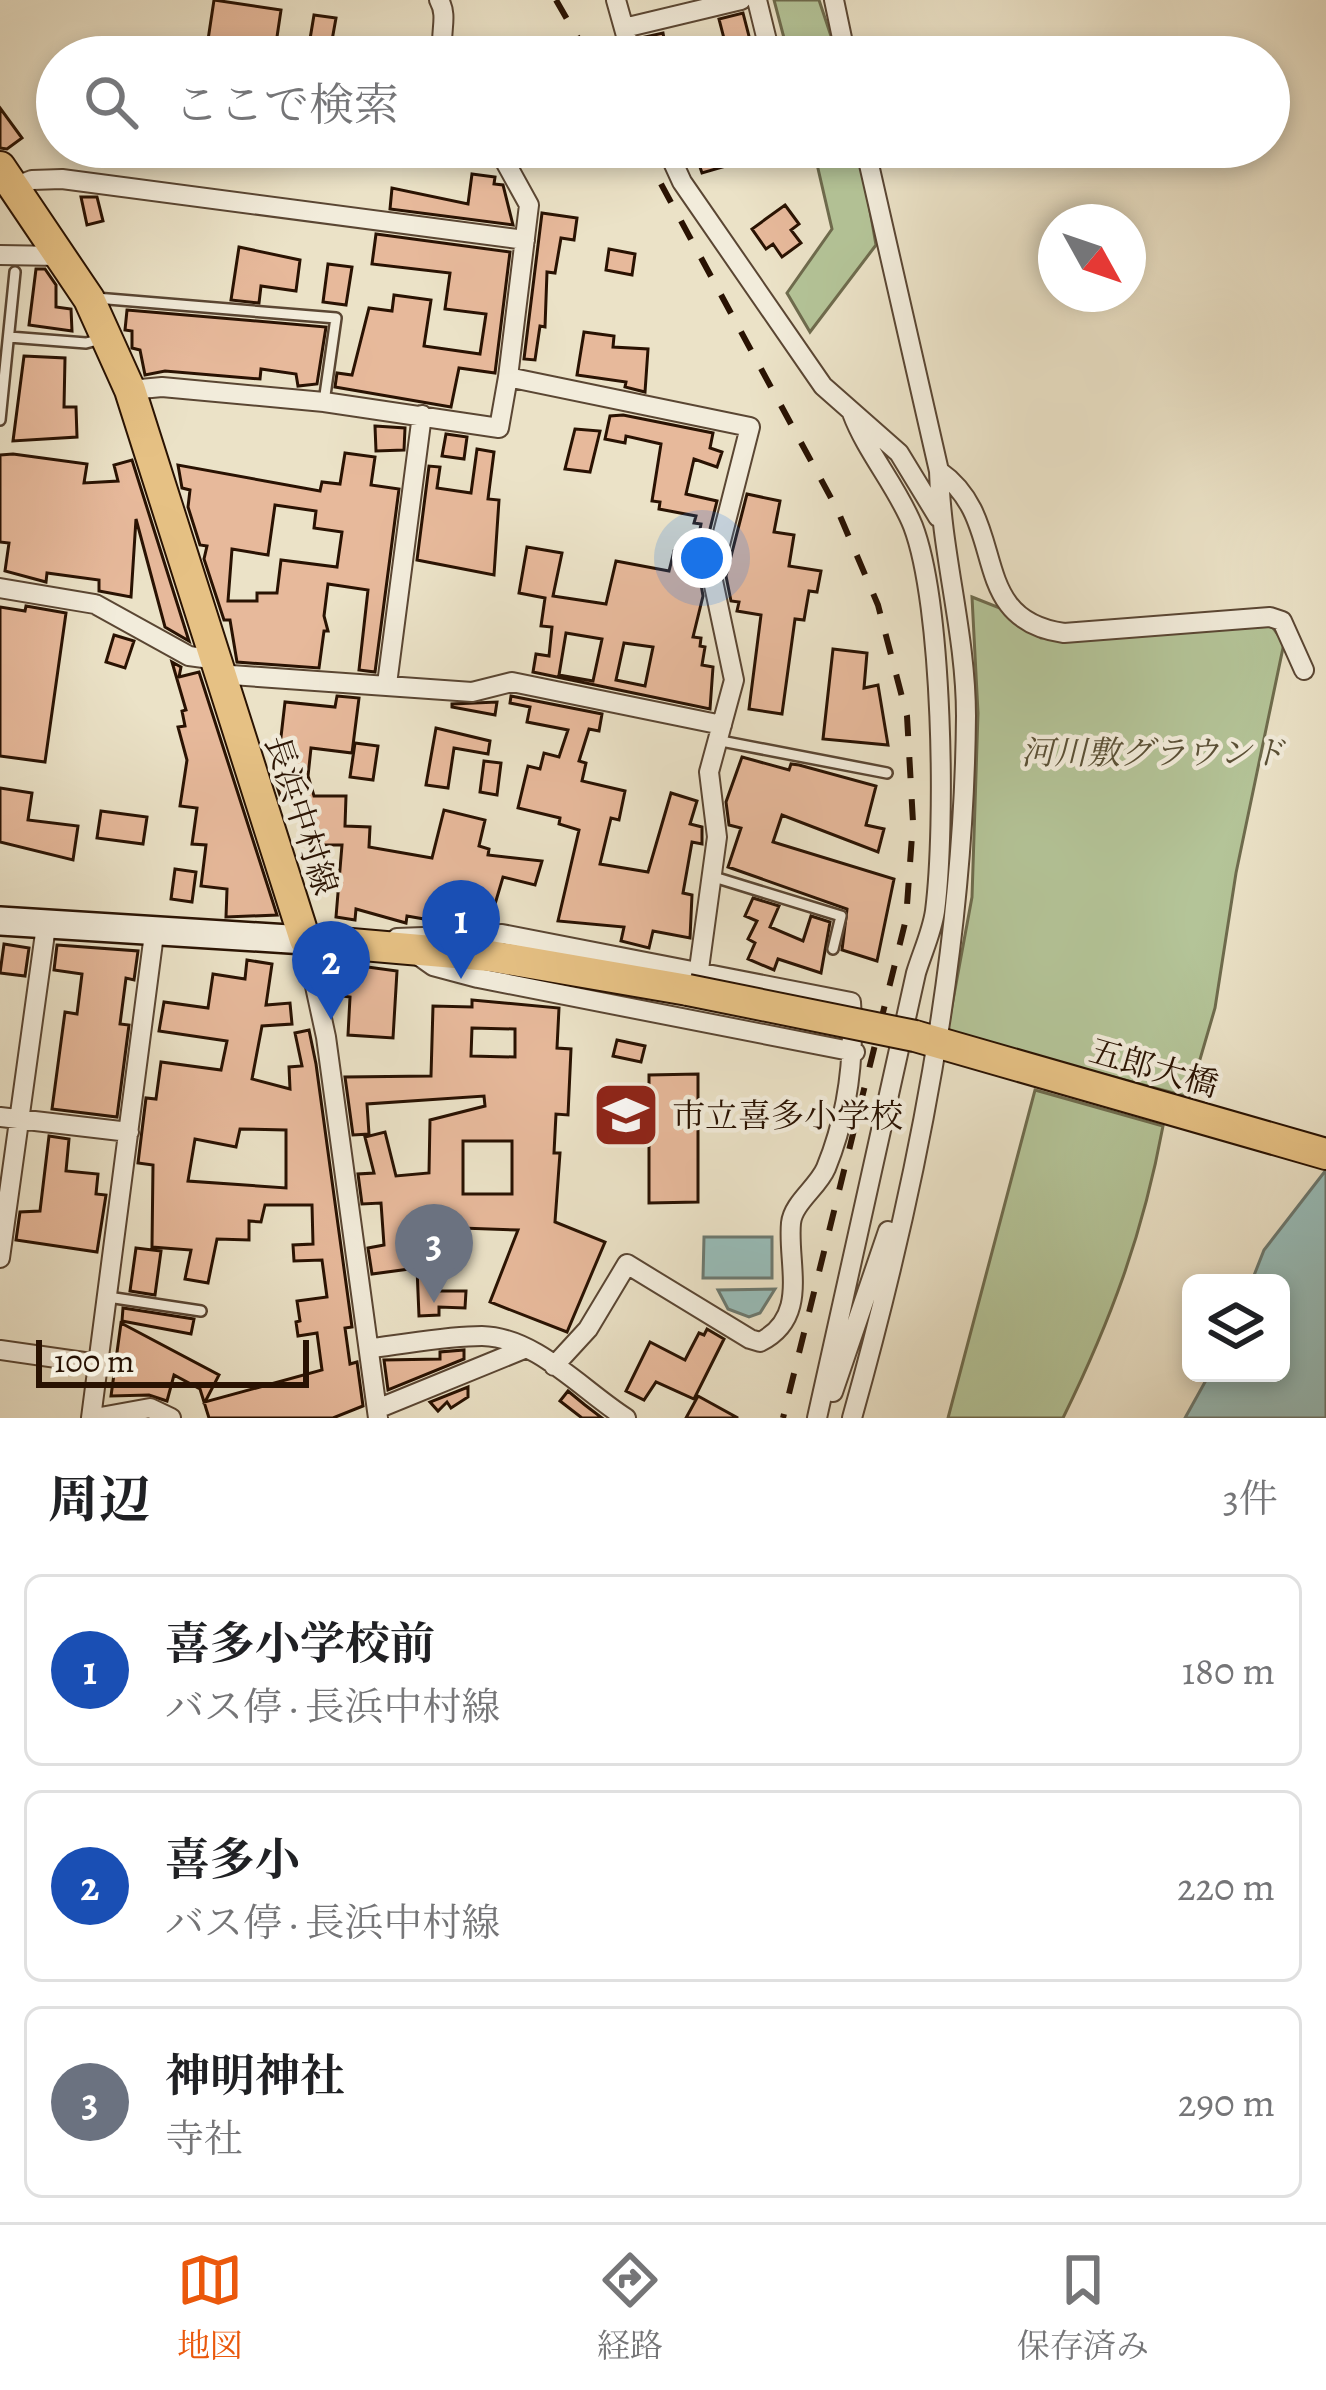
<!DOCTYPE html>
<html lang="ja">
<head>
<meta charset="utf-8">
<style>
	body { margin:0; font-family:Alegreya,"Noto Serif JP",serif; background:#f2f2f2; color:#202124 }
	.controls { position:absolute; right:36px; bottom:36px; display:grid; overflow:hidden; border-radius:18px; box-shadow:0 6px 18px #0003 }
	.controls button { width:108px; height:108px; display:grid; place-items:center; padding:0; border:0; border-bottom:3px solid #e0e0e0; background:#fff; color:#202124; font:60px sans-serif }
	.compass { position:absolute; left:1038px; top:204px; width:108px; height:108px; border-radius:50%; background:#fff; box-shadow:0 6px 18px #0003; rotate:130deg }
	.scale { position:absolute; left:36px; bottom:30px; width:273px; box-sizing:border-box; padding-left:12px; border:6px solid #291202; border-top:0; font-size:33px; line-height:42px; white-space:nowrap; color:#291202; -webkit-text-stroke:9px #f2ecdb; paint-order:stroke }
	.you { position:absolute; left:702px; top:558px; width:42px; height:42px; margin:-30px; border:9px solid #fff; border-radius:50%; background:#1a73e8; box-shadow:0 0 0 18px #1a73e833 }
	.badge { display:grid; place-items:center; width:78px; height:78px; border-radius:50%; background:#ea580c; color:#fff; font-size:39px; font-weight:700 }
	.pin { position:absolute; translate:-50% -99px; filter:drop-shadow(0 3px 6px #0008) }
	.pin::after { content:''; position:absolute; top:63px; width:42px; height:36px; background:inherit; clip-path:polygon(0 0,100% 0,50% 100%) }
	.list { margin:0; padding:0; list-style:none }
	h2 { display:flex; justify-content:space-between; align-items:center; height:156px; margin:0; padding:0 48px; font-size:51px }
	h2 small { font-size:39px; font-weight:400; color:#757577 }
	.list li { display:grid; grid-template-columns:78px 1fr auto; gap:36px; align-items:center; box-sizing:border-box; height:192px; margin:0 24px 24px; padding:0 24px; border:3px solid #e0e0e0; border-radius:18px }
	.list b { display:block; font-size:45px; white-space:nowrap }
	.list p { margin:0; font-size:39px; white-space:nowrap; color:#757577 }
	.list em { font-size:39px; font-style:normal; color:#757577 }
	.icon { flex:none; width:66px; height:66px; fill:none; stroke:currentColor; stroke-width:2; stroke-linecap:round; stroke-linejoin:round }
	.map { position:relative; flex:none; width:1326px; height:1418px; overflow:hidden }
	.search { position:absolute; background:#fff; box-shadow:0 6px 18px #0003; left:36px; right:36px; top:36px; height:132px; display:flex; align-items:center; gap:30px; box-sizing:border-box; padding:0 42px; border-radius:66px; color:#757577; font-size:45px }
	.sheet { height:804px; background:#fff }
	nav { display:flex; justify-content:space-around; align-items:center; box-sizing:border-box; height:168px; border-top:3px solid #e0e0e0; background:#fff; font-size:33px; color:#757577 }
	nav a { display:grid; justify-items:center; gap:6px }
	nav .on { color:#ea580c }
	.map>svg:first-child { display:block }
	.green { fill:#b4c498; stroke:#6e6b4d; stroke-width:3 }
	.water { fill:#98bdb9; stroke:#6c7970; stroke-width:3 }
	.building { fill:#e7b99b; stroke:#291202; stroke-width:3; fill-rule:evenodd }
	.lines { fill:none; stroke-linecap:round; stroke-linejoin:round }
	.lane-casing { stroke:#5a4633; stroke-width:14 }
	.street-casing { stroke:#5a4633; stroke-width:22 }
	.secondary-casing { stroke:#291202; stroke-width:32 }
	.primary-casing { stroke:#291202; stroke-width:34 }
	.lane { stroke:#f2ecdb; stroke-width:9 }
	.street { stroke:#f2ecdb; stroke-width:18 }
	.secondary { stroke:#f2ecdb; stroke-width:27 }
	.primary { stroke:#e6c184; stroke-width:30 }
	.rail { stroke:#291202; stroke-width:6; stroke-dasharray:21 21; stroke-linecap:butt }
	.primary-bridge-casing { stroke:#291202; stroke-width:34; stroke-linecap:butt }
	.primary-bridge { stroke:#e6c184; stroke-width:30 }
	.labels { text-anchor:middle; stroke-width:9; stroke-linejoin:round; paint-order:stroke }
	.park-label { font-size:33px; font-style:italic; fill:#5a5036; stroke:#f2ecdb }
	.street-label { font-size:33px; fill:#291202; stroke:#f2ecdb }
	.poi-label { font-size:33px; fill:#291202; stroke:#f2ecdb; text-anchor:start }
</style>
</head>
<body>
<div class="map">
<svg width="1326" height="1418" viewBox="0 0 1326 1418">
	<rect width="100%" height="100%" fill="#ebe2c7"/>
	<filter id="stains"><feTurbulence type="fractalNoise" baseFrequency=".00167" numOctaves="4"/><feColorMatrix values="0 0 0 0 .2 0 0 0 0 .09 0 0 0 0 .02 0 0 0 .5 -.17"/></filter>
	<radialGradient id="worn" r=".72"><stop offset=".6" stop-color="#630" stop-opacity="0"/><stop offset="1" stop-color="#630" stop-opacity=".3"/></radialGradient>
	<!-- green -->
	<path class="green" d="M774 0H819L838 57H789Z
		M813 147H859L876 245 810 332 787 293 832 229Z
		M972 597 1010 612 1041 638 1271 625 1284 643 1236 873 1215 1008 1189 1097 947 1033 972 897 978 713Z
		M1035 1090 1163 1126C1143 1234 1111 1320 1063 1418H948Z"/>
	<!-- water -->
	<path class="water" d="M1326 1170V1418H1185L1210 1373H1281V1283H1251L1264 1250Z
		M704 1237H772V1278H703Z
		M775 1289 760 1313 749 1317 728 1309 718 1290Z"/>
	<!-- building -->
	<path class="building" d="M214 0 281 10 274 57 206 53Z
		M743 13 751 44 727 50 719 19Z
		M314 15 336 18 329 57H307Z
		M663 33 667 57H645L641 38Z
		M0 108 22 138 7 149 0 148Z
		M693 147H777L778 151 702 173Z
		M472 174 495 177 494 184 503 185 513 225 390 209 392 188 468 204Z
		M81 197H97L103 221 87 225Z
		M785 205 799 224 791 230 801 243 782 257 773 244 766 249 752 229Z
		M542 213 577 218 574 240 561 238 555 273 547 272 545 327 540 326 535 360 524 359Z
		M376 234 510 252 495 373 459 368 451 407 335 387 337 373 352 375 369 308 392 311 394 295 431 300 424 346 480 354 486 314 445 309 450 273 372 264Z
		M239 247 300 260 296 291 261 286 259 303 231 300Z
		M609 249 635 254 632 275 606 270Z
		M328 264 352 267 346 305 323 302Z
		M36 269H45L56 285V307L71 309 72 331 29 325Z
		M127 310 326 327 317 384 298 386 296 374 261 369 260 379 165 371 145 375 140 350 132 348V331L125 330Z
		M584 332 614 336 613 347 648 349 645 392 625 387 626 382 577 375Z
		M24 356 65 358 64 407H76L77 437 13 441Z
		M623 415 713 433 710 448 722 452 717 467 694 459 686 494 717 501 699 573 703 596 693 637 701 638 700 646 705 647 702 665 713 667 710 709 533 672 536 654 549 656 552 627 541 626 545 598 519 593 527 547 562 553 553 596 606 604 616 561 669 571 674 551 695 555 701 524 694 523 696 516 659 509 660 502 652 501 661 444 626 436 625 443 605 439 610 416ZM566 633 602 639 593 681 559 675ZM624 643 653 647 645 686 616 680Z
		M375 426 405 428 404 450 376 451Z
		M575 429 600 431 590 472 565 469Z
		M446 434 467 437 464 459 442 456Z
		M477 449 494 452 488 499 499 500 494 575 417 560 429 466 440 467 437 488 471 493Z
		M345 453 375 457 371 485 399 489 375 672 359 670 368 590 328 584 324 616 328 631H324L319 668 237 662 230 620H224L204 559 207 546 200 545 188 507 190 490 182 488 178 465 320 491 322 482 340 484ZM275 505 316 511 314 528 342 532 337 567 281 560 277 593H257V601H228L232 549 268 555Z
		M13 454 87 464 84 483 118 481 114 465 132 460 189 641 165 627 136 519 131 597 99 591V580L47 573 46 582 5 571 9 543 0 542V455Z
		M747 494 780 501 774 532 794 535 789 566 821 571 817 592 809 591 804 620 795 619 782 714 749 709 761 615 737 611 739 602 731 601 726 576Z
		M26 606 66 613 45 762 0 756V607L25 611Z
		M114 635 134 641 125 668 106 662Z
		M833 649 867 653 864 688 878 685 888 745 823 739Z
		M172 662 181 667 179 677 199 672 277 915 226 917 227 889 201 886 206 845 192 844 197 808 180 806 187 760 178 727 185 726 182 711 186 710Z
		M337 696 359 698 352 753 311 748 308 776 314 796H346L345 826 370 827 369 847 432 858 444 810 485 820 479 846 489 849 488 855 542 861 535 885 503 877 490 921 450 915 447 923 407 916 406 923 356 909 355 920 336 917 342 845H310L307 813 300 816 292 794 281 798 270 765 278 763 285 702 335 707Z
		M511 696 602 714 599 731 589 729 579 761 586 763 582 781 625 791 619 820 611 818 600 864 648 872 671 793 697 801 690 824 702 827V844L692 842 683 893 692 895 690 938 653 931 649 948 621 941 624 927 558 921 579 830 559 824 560 818 518 808 528 766 540 769 544 753 559 757 568 730 527 722 530 707 510 703Z
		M497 702 495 715 452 707V704Z
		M436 728 490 741 488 754 454 748 448 788 426 785Z
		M355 743 378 746 373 780 350 777Z
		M742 757 789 770 791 764 799 765 876 786 866 825 884 829 878 852 782 815 773 842 894 879 877 961 842 950 847 909 728 867 741 828 729 825 726 802Z
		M484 761 501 763 497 795 480 792Z
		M0 788 32 793 28 820 78 826 73 860 0 842Z
		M101 811 147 817 143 844 97 838Z
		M175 869 196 872 192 902 171 899Z
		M753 898 779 906 770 927 803 941 811 916 830 922 821 973 778 959 774 970 748 959 755 943 748 939 757 921 745 916Z
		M4 944 29 948 25 976 0 973Z
		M57 945 138 951 134 980 126 978 120 1024 129 1025 117 1117 52 1109 65 1012 77 1014 82 974 54 970Z
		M247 960 272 964 266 1005 290 1003 292 1024 262 1026 252 1079 290 1089 289 1067 302 1066 295 1033 309 1030 316 1064 352 1327 345 1328 350 1364 357 1362 363 1406 333 1418H209L200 1389 174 1375 167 1401 149 1395 111 1396 121 1323 219 1375 205 1402 322 1370 317 1333 298 1336 296 1322 300 1321 297 1301 327 1297 322 1260 294 1261 293 1245 313 1244 312 1205H265L261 1222 249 1221V1240L217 1239 208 1283 185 1279 191 1250 152 1247 153 1165 138 1163 146 1098 156 1099 161 1062 221 1070 227 1041 159 1031 164 1002 208 1008 213 974 245 979ZM240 1129 286 1130V1188L188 1181 195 1139 236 1147Z
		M353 965 397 971 393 1038 348 1035 350 997 335 995 336 983Z
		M472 1000 559 1008 557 1048 571 1049 568 1115 556 1114 554 1153H560L555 1222 605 1242 567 1332 490 1302 518 1230 434 1227 438 1291H466L465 1308 439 1307V1315L419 1316 417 1268 372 1274 368 1248 384 1245 381 1203 362 1204 358 1174 374 1173 365 1137 385 1132 396 1176 429 1173 430 1120 485 1106 484 1096 367 1104 369 1134 353 1135 345 1077 431 1076 433 1006 472 1007ZM472 1028 515 1029V1057L471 1056ZM463 1141H512V1194H463Z
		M617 1040 645 1046 641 1062 613 1056Z
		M698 1074V1202L649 1203V1075Z
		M49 1136 69 1139 66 1171 98 1174 96 1194 106 1195 97 1252 16 1240 20 1212 40 1211Z
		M136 1248 161 1251 155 1295 130 1291Z
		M123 1308 194 1319 191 1334 122 1321Z
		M707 1329 724 1339 694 1399 656 1382 644 1400 626 1391 650 1342 685 1360 699 1333 704 1335Z
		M464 1350V1359L388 1390 384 1360 440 1359V1352Z
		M468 1387V1397L451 1408 447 1402 438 1411 430 1402Z
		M568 1391 585 1405 602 1418H582L560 1401Z
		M698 1396 738 1418H686Z"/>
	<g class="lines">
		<defs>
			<path id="lane" d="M96 298 336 318 324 402
				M9 337 86 343 101 339
				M0 420 15 272
				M716 740 887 773
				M714 877 841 916 833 949
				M108 1297 201 1311"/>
			<path id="street" d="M439 0C450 19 436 38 446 57
				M616 0 632 57
				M757 0 771 57
				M834 0 846 57
				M624 28 741 0
				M497 147 529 205 508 377 750 427 712 576 734 680 709 772 717 837 699 969
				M666 147 682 182 823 386 899 453 938 517
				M14 187 32 180 62 179 525 240
				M0 255 60 256
				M130 390 162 387 324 402 499 428 508 377
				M939 471C1011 521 964 619 1064 633L1270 617 1282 621 1304 670
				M0 588 95 604 189 656 211 659
				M217 674 472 692 512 682 722 725
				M387 684 422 415
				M397 938 502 934 851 1002C855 1060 848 1114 826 1168 818 1187 793 1203 791 1223 787 1264 810 1317 760 1342L750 1339 627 1264 588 1329 554 1366
				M305 940 326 1037 378 1418
				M416 954 433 966 478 978 855 1052
				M0 1117 129 1132
				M0 1258 46 926
				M371 1348C407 1344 446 1336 482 1336 536 1337 583 1391 626 1418
				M0 1350 98 1364
				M833 1392 888 1231
				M377 1409 524 1349
				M91 1418 154 934
				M95 1418 150 1408 171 1418
				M817 1418 916 973C922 953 932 932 935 911 946 825 943 605 913 526 897 486 867 453 852 413
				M852 1418C916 1190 964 953 966 716 966 633 941 553 939 471L865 147"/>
			<path id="secondary" d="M0 921 305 940"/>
			<path id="primary" d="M0 167 89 299 130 390 305 940 490 956 688 990
				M915 1036 1326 1154"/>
		</defs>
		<!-- lane casing -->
		<use href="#lane" class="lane-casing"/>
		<!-- street casing -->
		<use href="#street" class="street-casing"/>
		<!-- secondary casing -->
		<use href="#secondary" class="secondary-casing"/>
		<!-- primary casing -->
		<use href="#primary" class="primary-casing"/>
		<!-- lane -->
		<use href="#lane" class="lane"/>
		<!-- street -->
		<use href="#street" class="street"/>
		<!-- secondary -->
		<use href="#secondary" class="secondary"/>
		<!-- primary -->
		<use href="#primary" class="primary"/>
		<!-- rail -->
		<path class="rail" d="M556 0 589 57
			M641 147 837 509 878 605 907 716 913 822 906 919 783 1418"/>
		<defs>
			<path id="primary-bridge" d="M688 990 915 1036"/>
		</defs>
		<!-- primary-bridge casing -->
		<use href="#primary-bridge" class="primary-bridge-casing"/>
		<!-- primary-bridge -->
		<use href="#primary-bridge" class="primary-bridge"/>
	</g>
	<!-- icons -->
	<defs>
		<symbol id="school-square" viewBox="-11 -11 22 22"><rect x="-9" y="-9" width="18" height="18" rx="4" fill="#8f2418" stroke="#f2ecdb"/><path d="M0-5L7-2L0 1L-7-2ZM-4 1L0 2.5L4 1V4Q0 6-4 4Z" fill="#fff"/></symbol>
	</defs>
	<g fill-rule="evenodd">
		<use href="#school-square" x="588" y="1077" width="76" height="76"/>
	</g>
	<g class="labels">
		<!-- park labels -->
		<g class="park-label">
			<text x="1153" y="764">河川敷グラウンド</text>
		</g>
		<!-- street labels -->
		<g class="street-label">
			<text transform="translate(302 815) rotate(72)" y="12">長浜中村線</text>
			<text transform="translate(1154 1067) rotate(16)" y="12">五郎大橋</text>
		</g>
		<!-- poi labels -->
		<g class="poi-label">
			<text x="672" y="1127">市立喜多小学校</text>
		</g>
	</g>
	<rect width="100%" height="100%" filter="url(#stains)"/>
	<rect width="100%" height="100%" fill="url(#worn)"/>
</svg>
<div class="controls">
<button><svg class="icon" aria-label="layers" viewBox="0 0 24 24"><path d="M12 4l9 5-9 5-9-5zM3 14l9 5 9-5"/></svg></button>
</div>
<svg class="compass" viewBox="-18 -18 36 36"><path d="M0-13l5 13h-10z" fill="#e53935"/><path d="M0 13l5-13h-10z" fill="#757577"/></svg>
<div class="scale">100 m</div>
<div class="you"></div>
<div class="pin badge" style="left:461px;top:979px;background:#1a4fb4">1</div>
<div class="pin badge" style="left:331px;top:1020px;background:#1a4fb4">2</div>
<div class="pin badge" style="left:434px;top:1303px;background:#6b7280">3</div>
<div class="search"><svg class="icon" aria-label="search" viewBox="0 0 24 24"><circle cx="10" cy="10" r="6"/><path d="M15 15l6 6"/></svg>ここで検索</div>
</div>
<section class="sheet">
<h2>周辺<small>3件</small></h2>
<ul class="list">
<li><span class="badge" style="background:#1a4fb4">1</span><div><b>喜多小学校前</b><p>バス停 · 長浜中村線</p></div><em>180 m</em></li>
<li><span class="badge" style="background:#1a4fb4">2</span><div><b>喜多小</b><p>バス停 · 長浜中村線</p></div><em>220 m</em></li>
<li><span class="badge" style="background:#6b7280">3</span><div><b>神明神社</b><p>寺社</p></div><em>290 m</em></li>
</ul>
</section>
<nav>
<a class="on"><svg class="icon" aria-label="map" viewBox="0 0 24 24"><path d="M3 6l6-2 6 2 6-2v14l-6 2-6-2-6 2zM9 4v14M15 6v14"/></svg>地図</a>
<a><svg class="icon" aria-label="directions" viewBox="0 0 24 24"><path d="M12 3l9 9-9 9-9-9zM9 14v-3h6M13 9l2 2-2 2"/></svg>経路</a>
<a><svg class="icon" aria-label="saved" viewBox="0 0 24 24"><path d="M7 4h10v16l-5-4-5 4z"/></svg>保存済み</a>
</nav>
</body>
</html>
